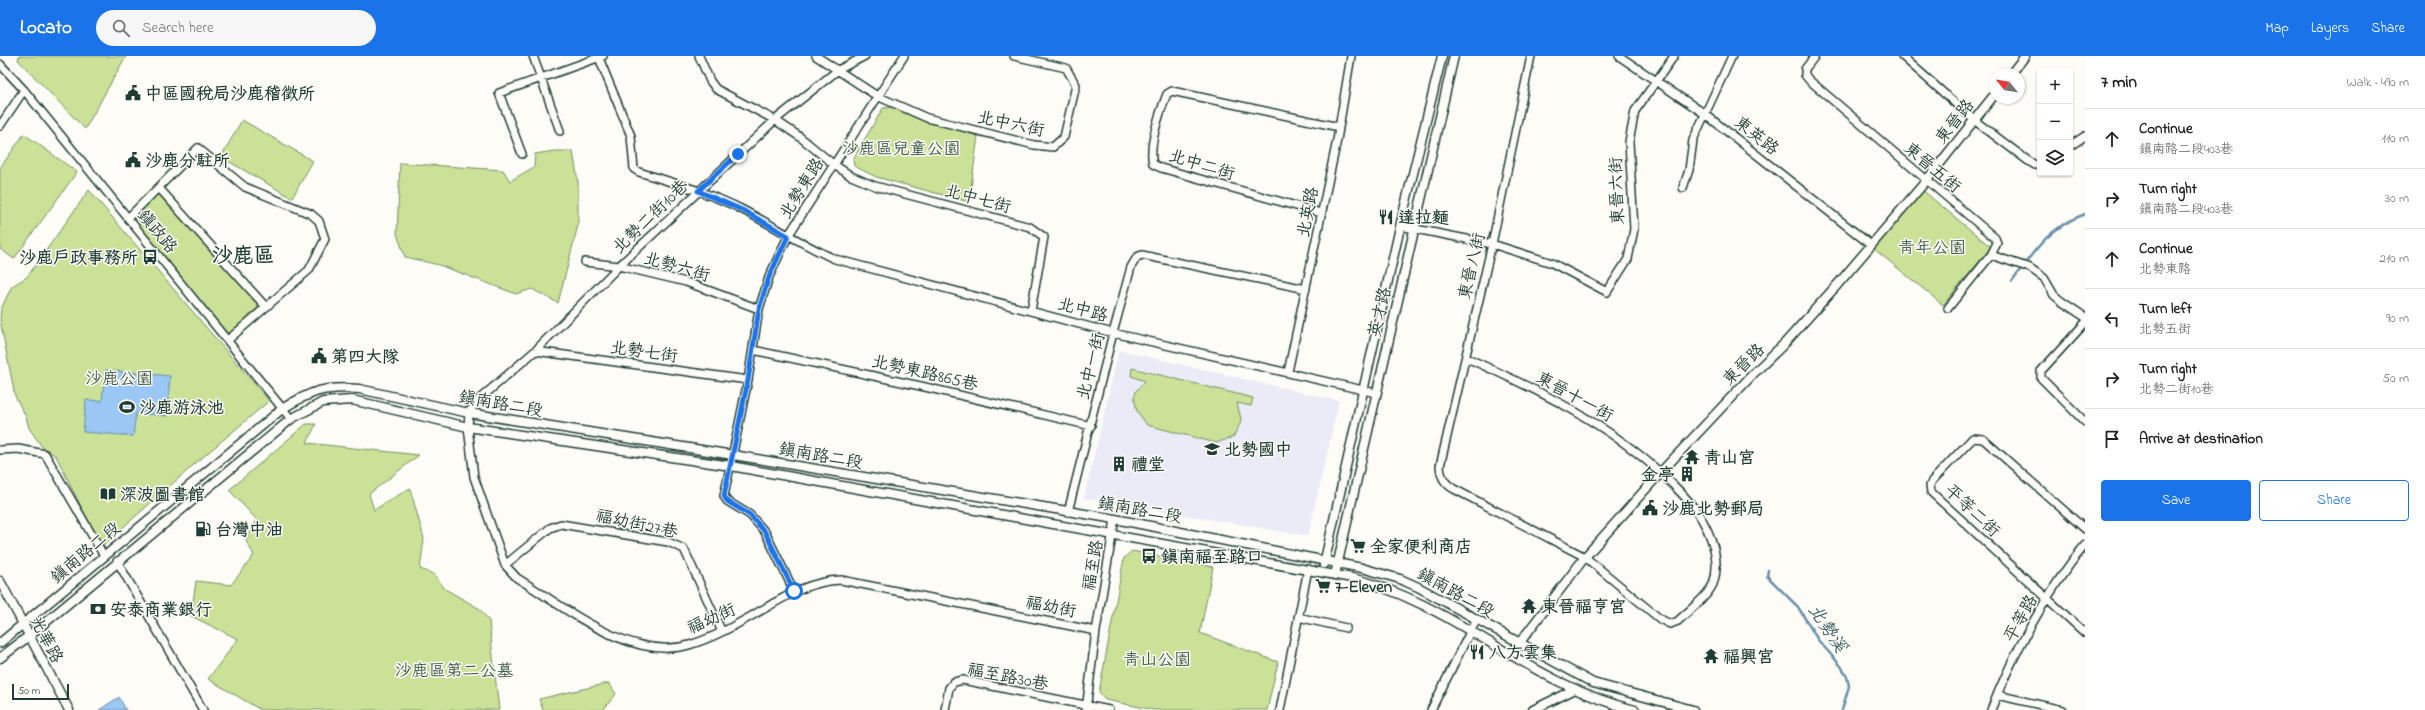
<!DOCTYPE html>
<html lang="en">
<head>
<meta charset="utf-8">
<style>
	body { margin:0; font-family:"Indie Flower","LXGW WenKai TC",sans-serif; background:#f6f6f6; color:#222 }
	.controls { position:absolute; right:12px; top:12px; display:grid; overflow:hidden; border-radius:4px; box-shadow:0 1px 3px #0004 }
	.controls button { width:36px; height:36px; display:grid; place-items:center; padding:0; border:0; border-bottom:1px solid #e0e0e0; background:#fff; color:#222; font:20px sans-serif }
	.compass { position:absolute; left:1989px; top:12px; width:36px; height:36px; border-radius:50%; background:#fff; box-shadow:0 1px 3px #0004; rotate:300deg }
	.scale { position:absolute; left:12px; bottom:10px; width:57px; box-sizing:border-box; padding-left:4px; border:2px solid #1f3d34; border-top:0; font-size:11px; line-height:14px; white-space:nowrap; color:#1f3d34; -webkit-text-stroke:3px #fdfcf7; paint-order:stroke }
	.stop { position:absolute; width:12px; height:12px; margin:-9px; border:3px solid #1a73e8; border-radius:50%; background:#fff }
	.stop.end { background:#1a73e8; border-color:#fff; box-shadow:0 1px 4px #0008 }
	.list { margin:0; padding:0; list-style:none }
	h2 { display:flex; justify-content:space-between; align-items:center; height:52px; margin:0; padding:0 16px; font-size:17px }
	h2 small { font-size:13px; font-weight:400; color:#767676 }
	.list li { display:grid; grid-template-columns:26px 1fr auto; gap:12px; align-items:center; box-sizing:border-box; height:60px; padding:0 16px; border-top:1px solid #e0e0e0 }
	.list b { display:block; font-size:15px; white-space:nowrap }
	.list p { margin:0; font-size:13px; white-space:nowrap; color:#767676 }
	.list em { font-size:13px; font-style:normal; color:#767676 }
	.actions { display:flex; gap:8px; padding:12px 16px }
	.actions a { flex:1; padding:9px 0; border:1px solid #1a73e8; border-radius:4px; text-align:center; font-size:14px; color:#1a73e8 }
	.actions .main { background:#1a73e8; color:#fff }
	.icon { flex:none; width:22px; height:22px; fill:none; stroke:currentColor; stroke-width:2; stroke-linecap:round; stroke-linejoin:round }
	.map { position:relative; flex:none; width:2085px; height:654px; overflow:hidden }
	header { display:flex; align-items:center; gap:24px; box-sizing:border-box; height:56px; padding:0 20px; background:#1a73e8; color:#fff }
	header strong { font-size:19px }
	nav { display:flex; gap:22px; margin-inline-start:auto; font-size:14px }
	.search { width:280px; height:36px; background:#f6f6f6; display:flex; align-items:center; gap:10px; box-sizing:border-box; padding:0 14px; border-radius:22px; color:#767676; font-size:15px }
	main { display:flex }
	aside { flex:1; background:#fff }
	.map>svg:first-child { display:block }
	.built { fill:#eaebf6 }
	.green { fill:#cae197; stroke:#748f66 }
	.water { fill:#9ac7f4; stroke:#6990a7 }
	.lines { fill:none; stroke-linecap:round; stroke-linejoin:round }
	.stream { stroke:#6990a7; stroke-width:2.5 }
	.minor-casing { stroke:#1f3d34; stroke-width:10 }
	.tertiary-casing { stroke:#1f3d34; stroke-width:11 }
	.minor { stroke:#fdfcf7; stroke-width:7 }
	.tertiary { stroke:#fdfcf7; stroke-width:8 }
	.route { stroke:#1a73e8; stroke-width:5 }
	.labels { text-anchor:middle; stroke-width:3; stroke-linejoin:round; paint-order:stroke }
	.poi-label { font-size:17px; font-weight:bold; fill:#1f3d34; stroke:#fdfcf7; text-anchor:start }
	.street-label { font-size:17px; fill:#1f3d34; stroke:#fdfcf7 }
	.park-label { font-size:17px; fill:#415e48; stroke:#fdfcf7 }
	.water-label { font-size:18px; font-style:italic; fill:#3e6064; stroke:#fdfcf7 }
	.district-label { font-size:21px; font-weight:bold; fill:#1f3d34; stroke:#fdfcf7 }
</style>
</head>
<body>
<header>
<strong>Locato</strong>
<div class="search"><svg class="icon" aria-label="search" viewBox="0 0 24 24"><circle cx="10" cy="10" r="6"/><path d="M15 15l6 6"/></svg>Search here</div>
<nav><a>Map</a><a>Layers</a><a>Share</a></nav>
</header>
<main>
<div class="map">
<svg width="2085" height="654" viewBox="0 0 2085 654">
	<rect width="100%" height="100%" fill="#fdfcf7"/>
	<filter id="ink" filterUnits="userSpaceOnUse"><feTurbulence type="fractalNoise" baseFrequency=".025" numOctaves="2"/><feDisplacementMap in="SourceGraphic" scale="8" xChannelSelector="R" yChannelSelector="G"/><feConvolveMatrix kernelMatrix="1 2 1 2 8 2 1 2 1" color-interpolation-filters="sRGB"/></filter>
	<g filter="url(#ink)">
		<!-- built -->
		<path class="built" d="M1119 294 1339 345 1308 480 1084 442Z"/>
		<!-- green -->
		<path class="green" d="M19 0H126L85 73 18 4Z
			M894 51 926 65 978 80 969 146 876 121 854 110 853 103 883 52Z
			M242 64 313 105 292 142 221 101Z
			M24 78 77 116 14 203 0 193V112Z
			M554 95H573L578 126V169L558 247 532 233 516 238 439 209 405 201 397 178 400 107 503 114 510 125 534 111 535 98Z
			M1921 133 1991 191 1943 249 1873 192Z
			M89 134 269 345 197 406 101 491 56 400 42 391 29 372 26 361 15 340 0 264 1 253 12 230 27 221Z
			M158 136 261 249 228 279 131 162Z
			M1132 312 1253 342 1251 350 1237 347 1241 363 1240 368 1233 381 1216 387 1147 369 1137 355 1134 342 1136 335 1145 325 1131 320Z
			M306 368H316L307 387 419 399 369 438 374 454 410 432 424 483 420 513 434 518 445 533 480 553 489 565 499 654H261L208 623 238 583 191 560 196 525 231 529 254 499 246 485 257 464 229 434Z
			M1132 495 1213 511 1200 577 1278 606 1267 654H1154L1106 644 1099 636 1124 502Z
			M609 627 616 638 603 654H543L539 643Z"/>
		<!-- water -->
		<path class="water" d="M105 314 170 320 167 360 136 357 133 380 83 376 86 344 102 345Z
			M119 641 126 654H99Z"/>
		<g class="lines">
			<!-- stream -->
			<path class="stream" d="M2012 225C2034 195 2049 171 2085 158
				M1768 514 1767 520 1798 551 1818 584 1841 610 1847 621 1849 630 1842 654"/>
			<defs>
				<path id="minor" d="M533 0 560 75
					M699 0 710 25 716 33 775 64 800 81 833 108 851 120 875 130 1030 171 1044 181 1031 255
					M816 0 877 40 927 62 1034 89 1053 91 1064 81 1076 29 1066 12 1014 0
					M865 0 838 14 775 64 619 210 535 295 476 346 469 357 468 371 474 421 505 509 517 522C565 551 630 606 689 589 713 582 734 570 755 558 783 542 808 525 841 524L1096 575
					M1619 0 1705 58 1871 189
					M1815 0 1805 13V19L1809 24 1995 182 1997 187 1991 199 1948 252
					M1902 0 1974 64 2027 104 2035 109 2040 108
					M599 2 631 80 634 113 639 116C674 127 710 137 743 154 774 170 803 189 835 203L1113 277 1376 337
					M0 8 24 34 291 363
					M0 70 24 34
					M2070 90 2085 80
					M522 98 499 37 603 0
					M1683 132 1689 114 1693 84 1732 0
					M1321 157 1161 112 1153 108C1148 90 1160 56 1167 38L1172 35 1339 71
					M128 162 198 92 245 131 311 158 319 165 325 183 309 214 266 251 159 132
					M1400 170 1492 188 1552 207 1607 236 1628 203 1634 173 1629 86 1635 55 1674 0
					M1991 199 2030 212 2044 222 2054 239 2061 245 2085 261
					M585 206 619 210 686 226 759 253
					M2085 267 2041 315V322L2085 366
					M228 284 266 251
					M753 294 925 331 1091 370
					M535 295 748 324
					M1467 302C1538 334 1608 367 1665 421 1685 440 1702 457 1711 483 1716 497 1718 514 1713 528 1707 542 1688 555 1678 565L1670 568 1660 563 1585 501 1454 433C1444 427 1441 421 1440 410L1492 188 1531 0
					M1288 316 1337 84 1351 0
					M0 394 18 393 45 398 104 500
					M1068 456 1113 277 1131 211 1137 201 1142 199 1306 233
					M2085 473 1983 383 1973 382 1932 425 1930 430 1931 436 2085 577
					M117 505 203 654
					M505 509 550 472 561 468 668 486 684 493 722 576
					M794 535 765 476 750 459 727 445 724 440 748 324 759 253 769 221 788 180 904 0
					M1298 561 1346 572
					M1997 639 2063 654
					M945 654 949 632 954 626 963 624 1109 654
					M1086 654 1096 575 1115 463
					M1280 654 1308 513
					M1431 654 1476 564
					M1991 654C2012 600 2048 533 2085 489"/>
				<path id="tertiary" d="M2011 18 2025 0
					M1324 508 1403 158 1442 0
					M1335 519 1454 0
					M0 525 69 654
					M0 587 282 353C311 335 324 330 359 333L469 357 733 399 1115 463 1362 512 1400 523 1418 531 1593 627 1693 654
					M1511 598 1585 501 1661 416 1755 316 1785 287 1838 228 1926 125 1995 38
					M0 602 29 580 291 363 323 346 352 344 468 371 731 410 1352 522C1454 547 1532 630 1635 654
					M1533 654 1575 633"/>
			</defs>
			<!-- minor casing -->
			<use href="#minor" class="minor-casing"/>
			<!-- tertiary casing -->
			<use href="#tertiary" class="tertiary-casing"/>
			<!-- minor -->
			<use href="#minor" class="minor"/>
			<!-- tertiary -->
			<use href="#tertiary" class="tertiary"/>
		</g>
	</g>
	<g class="lines" filter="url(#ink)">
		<!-- route -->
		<path class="route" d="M738 98 698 135 742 154 788 180 769 221 759 253 748 324 724 440 727 445 750 459 765 476 794 535"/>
	</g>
	<!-- icons -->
	<defs>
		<symbol id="civic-bare" viewBox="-9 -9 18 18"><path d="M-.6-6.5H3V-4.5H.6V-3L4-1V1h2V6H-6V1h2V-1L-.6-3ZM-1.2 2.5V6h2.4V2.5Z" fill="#1f3d34" stroke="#fdfcf7" stroke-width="2.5" paint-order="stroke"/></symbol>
		<symbol id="restaurant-bare" viewBox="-9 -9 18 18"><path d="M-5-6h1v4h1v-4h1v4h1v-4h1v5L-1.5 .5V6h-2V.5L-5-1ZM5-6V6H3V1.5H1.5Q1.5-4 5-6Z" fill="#1f3d34" stroke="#fdfcf7" stroke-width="2.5" paint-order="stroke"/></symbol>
		<symbol id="bus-bare" viewBox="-9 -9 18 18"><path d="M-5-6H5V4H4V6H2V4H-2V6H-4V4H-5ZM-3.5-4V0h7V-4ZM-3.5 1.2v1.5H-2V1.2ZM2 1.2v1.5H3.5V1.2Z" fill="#1f3d34" stroke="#fdfcf7" stroke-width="2.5" paint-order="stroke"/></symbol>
		<symbol id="stadium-bare" viewBox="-9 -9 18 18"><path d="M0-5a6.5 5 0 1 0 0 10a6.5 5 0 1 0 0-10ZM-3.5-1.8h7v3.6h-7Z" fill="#1f3d34" stroke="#fdfcf7" stroke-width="2.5" paint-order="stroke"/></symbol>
		<symbol id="school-bare" viewBox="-9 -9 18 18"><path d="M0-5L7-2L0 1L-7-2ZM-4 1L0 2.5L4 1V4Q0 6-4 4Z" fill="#1f3d34" stroke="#fdfcf7" stroke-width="2.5" paint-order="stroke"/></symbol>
		<symbol id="temple-bare" viewBox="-9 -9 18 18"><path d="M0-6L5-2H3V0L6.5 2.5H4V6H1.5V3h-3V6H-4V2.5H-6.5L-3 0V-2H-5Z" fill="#1f3d34" stroke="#fdfcf7" stroke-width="2.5" paint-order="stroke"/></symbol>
		<symbol id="building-bare" viewBox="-9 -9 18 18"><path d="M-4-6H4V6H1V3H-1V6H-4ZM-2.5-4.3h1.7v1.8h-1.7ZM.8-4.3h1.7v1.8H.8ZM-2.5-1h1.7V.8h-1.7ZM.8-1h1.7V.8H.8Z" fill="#1f3d34" stroke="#fdfcf7" stroke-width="2.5" paint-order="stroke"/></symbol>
		<symbol id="library-bare" viewBox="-9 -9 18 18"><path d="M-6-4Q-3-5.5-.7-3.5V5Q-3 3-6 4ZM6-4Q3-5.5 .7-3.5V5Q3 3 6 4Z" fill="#1f3d34" stroke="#fdfcf7" stroke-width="2.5" paint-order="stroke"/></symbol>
		<symbol id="fuel-bare" viewBox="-9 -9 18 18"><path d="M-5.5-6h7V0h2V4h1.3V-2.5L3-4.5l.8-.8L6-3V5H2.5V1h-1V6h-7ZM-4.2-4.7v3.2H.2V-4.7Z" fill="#1f3d34" stroke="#fdfcf7" stroke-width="2.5" paint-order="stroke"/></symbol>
		<symbol id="supermarket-bare" viewBox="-9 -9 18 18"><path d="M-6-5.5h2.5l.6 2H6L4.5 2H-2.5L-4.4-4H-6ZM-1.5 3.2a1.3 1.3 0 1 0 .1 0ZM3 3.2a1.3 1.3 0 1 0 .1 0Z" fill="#1f3d34" stroke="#fdfcf7" stroke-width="2.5" paint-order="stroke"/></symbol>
		<symbol id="bank-bare" viewBox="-9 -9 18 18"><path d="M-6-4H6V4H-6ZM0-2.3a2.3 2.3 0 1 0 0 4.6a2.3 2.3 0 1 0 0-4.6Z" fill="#1f3d34" stroke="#fdfcf7" stroke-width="2.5" paint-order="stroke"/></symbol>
	</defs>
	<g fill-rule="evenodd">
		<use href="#civic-bare" x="122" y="26" width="22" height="22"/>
		<use href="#civic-bare" x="122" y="93" width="22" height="22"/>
		<use href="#restaurant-bare" x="1375" y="150" width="22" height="22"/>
		<use href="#bus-bare" x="139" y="190" width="22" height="22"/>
		<use href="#civic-bare" x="308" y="289" width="22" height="22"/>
		<use href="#stadium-bare" x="116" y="340" width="22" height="22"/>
		<use href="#school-bare" x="1201" y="382" width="22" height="22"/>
		<use href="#temple-bare" x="1681" y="390" width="22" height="22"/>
		<use href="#building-bare" x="1108" y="397" width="22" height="22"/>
		<use href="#building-bare" x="1676" y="407" width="22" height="22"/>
		<use href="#library-bare" x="97" y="427" width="22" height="22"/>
		<use href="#civic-bare" x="1639" y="441" width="22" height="22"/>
		<use href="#fuel-bare" x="192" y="462" width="22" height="22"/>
		<use href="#supermarket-bare" x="1347" y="479" width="22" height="22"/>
		<use href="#bus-bare" x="1138" y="489" width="22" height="22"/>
		<use href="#supermarket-bare" x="1312" y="519" width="22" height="22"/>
		<use href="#temple-bare" x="1518" y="539" width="22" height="22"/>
		<use href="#bank-bare" x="87" y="542" width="22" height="22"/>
		<use href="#restaurant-bare" x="1466" y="585" width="22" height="22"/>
		<use href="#temple-bare" x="1700" y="589" width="22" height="22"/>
	</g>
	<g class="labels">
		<!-- poi labels -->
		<g class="poi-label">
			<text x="145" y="43">中區國稅局沙鹿稽徵所</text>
			<text x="145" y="110">沙鹿分駐所</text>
			<text x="1398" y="167">達拉麵</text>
			<text x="138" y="207" text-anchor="end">沙鹿戶政事務所</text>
			<text x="331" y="306">第四大隊</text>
			<text x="139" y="357">沙鹿游泳池</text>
			<text x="1224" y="399">北勢國中</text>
			<text x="1704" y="407">青山宮</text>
			<text x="1131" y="414">禮堂</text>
			<text x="1675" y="424" text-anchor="end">金亭</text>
			<text x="120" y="444">深波圖書館</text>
			<text x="1662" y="458">沙鹿北勢郵局</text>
			<text x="215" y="479">台灣中油</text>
			<text x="1370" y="496">全家便利商店</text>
			<text x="1161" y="506">鎮南福至路口</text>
			<text x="1335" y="536">7-Eleven</text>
			<text x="1541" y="556">東晉福亨宮</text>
			<text x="110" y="559">安泰商業銀行</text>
			<text x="1489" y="602">八方雲集</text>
			<text x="1723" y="606">福興宮</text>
		</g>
		<!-- street labels -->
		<g class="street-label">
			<text transform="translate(1954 65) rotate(-52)" y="6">東晉路</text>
			<text transform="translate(1011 67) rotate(12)" y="6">北中六街</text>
			<text transform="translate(1757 79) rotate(38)" y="6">東英路</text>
			<text transform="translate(1202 108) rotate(17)" y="6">北中二街</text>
			<text transform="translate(1933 111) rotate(40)" y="6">東晉五街</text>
			<text transform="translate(801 132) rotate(-58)" y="6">北勢東路</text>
			<text transform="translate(1616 135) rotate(-92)" y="6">東晉六街</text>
			<text transform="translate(978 142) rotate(15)" y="6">北中七街</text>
			<text transform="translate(1307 156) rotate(-79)" y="6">北英路</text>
			<text transform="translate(650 160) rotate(-44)" y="6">北勢二街10巷</text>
			<text transform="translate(158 175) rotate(50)" y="6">鎮政路</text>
			<text transform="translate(677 210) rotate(16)" y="6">北勢六街</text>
			<text transform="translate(1471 210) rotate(-77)" y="6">東晉八街</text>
			<text transform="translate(1083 253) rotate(15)" y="6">北中路</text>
			<text transform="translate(1379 256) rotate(-77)" y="6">英才路</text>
			<text transform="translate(644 295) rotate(8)" y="6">北勢七街</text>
			<text transform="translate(1743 308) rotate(-45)" y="6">東晉路</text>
			<text transform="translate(1090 310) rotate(-76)" y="6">北中一街</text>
			<text transform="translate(925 316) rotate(13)" y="6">北勢東路865巷</text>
			<text transform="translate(1575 340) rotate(29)" y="6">東晉十一街</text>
			<text transform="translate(501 347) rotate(10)" y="6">鎮南路二段</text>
			<text transform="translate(821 399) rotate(10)" y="6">鎮南路二段</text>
			<text transform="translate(1140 453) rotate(10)" y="6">鎮南路二段</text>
			<text transform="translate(1973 454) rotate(43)" y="6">平等二街</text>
			<text transform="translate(637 467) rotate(12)" y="6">福幼街27巷</text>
			<text transform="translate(85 496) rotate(-40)" y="6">鎮南路二段</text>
			<text transform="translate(1092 509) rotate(-80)" y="6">福至路</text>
			<text transform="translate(1456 536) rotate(29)" y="6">鎮南路二段</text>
			<text transform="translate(1051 550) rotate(11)" y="6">福幼街</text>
			<text transform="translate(711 562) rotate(-24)" y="6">福幼街</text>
			<text transform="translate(2020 562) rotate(-61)" y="6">平等路</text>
			<text transform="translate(47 583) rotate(62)" y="6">光華路</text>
			<text transform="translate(1008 620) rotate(11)" y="6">福至路30巷</text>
		</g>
		<!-- park labels -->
		<g class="park-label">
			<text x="901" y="98">沙鹿區兒童公園</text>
			<text x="1932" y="197">青年公園</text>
			<text x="119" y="328">沙鹿公園</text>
			<text x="1157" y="609">青山公園</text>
			<text x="454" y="620">沙鹿區第二公墓</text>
		</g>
		<!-- water labels -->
		<g class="water-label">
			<text transform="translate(1828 572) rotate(56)" y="6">北勢溪</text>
		</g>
		<!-- district labels -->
		<g class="district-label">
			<text x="243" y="206">沙鹿區</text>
		</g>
	</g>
</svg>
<div class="controls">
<button>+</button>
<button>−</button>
<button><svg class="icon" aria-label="layers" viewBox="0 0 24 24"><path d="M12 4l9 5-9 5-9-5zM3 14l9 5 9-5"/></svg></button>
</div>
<svg class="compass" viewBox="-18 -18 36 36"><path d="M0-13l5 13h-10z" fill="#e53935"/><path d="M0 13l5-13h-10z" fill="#767676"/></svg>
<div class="scale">50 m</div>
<div class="stop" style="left:794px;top:535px"></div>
<div class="stop end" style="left:738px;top:98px"></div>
</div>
<aside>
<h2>7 min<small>Walk · 490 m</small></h2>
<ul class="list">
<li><svg class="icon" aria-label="ahead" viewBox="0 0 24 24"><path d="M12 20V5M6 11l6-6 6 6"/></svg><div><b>Continue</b><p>鎮南路二段403巷</p></div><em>110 m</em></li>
<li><svg class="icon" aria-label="right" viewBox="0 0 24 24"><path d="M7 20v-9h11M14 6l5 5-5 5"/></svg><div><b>Turn right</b><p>鎮南路二段403巷</p></div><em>30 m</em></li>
<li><svg class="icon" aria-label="ahead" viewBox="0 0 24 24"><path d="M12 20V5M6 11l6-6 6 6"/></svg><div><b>Continue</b><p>北勢東路</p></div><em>210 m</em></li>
<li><svg class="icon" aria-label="left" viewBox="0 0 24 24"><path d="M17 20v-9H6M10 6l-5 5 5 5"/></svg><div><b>Turn left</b><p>北勢五街</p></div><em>90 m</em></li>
<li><svg class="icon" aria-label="right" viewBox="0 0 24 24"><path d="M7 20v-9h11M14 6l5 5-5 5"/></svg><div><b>Turn right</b><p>北勢二街10巷</p></div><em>50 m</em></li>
<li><svg class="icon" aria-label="arrive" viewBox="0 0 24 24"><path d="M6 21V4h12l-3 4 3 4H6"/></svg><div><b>Arrive at destination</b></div></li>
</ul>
<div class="actions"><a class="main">Save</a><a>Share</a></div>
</aside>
</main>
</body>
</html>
